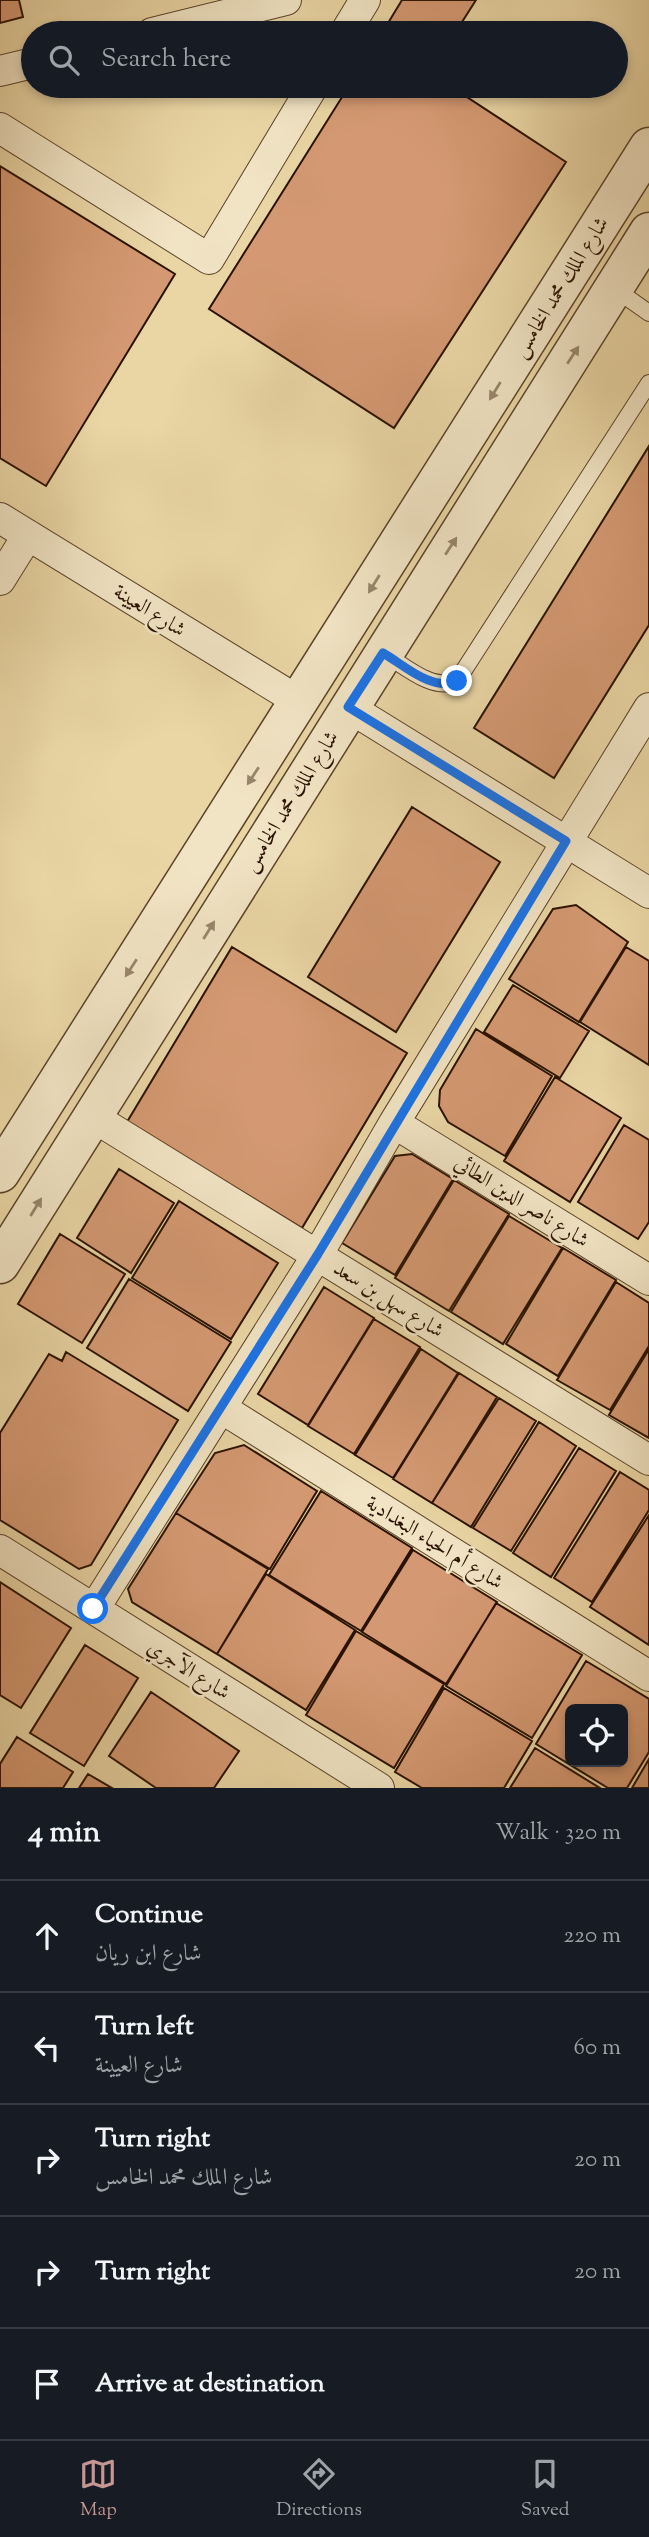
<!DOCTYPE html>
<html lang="en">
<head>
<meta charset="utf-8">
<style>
	body { margin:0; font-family:"Sorts Mill Goudy",Amiri,serif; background:#242831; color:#f1f3f6 }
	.controls { position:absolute; right:21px; bottom:21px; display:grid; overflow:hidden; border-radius:10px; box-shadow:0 4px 10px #0003 }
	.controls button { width:63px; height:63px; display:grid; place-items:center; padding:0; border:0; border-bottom:2px solid #363941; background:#171b24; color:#f1f3f6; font:35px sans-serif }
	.stop { position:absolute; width:21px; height:21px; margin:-16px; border:5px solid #1a73e8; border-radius:50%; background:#fff }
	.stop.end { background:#1a73e8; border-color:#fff; box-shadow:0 2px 7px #0008 }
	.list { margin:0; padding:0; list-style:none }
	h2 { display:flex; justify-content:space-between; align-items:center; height:91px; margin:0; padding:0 28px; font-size:30px }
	h2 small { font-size:23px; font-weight:400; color:#9ea1a6 }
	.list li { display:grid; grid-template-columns:46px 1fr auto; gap:21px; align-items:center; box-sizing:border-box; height:112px; padding:0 28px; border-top:2px solid #363941 }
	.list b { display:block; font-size:26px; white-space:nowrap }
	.list p { margin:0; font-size:23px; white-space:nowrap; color:#9ea1a6 }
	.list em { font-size:23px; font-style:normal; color:#9ea1a6 }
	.icon { flex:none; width:38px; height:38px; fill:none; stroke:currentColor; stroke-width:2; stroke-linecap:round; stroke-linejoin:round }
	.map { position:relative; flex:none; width:649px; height:1788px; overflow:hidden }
	.search { position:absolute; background:#171b24; box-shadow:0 4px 10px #0003; left:21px; right:21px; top:21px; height:77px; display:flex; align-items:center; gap:18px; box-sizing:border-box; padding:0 24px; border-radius:38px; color:#9ea1a6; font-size:26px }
	.sheet { height:651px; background:#171b24 }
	nav { display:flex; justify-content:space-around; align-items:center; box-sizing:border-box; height:98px; border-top:2px solid #363941; background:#171b24; font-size:19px; color:#9ea1a6 }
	nav a { display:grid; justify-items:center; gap:4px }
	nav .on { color:#c59692 }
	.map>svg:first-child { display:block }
	.building { fill:#d49972; stroke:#2b1200; stroke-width:2; fill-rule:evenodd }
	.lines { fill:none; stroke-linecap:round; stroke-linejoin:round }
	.service-casing { stroke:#5b4329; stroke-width:18 }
	.minor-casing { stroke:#5b4329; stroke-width:32 }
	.tertiary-casing { stroke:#5b4329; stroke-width:41 }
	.service { stroke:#f1e4c4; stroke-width:16 }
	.minor { stroke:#f1e4c4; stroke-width:30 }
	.tertiary { stroke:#f1e4c4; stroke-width:38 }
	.oneway { fill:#98866c }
	.route { stroke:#1a73e8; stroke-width:9 }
	.labels { text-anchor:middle; stroke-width:5; stroke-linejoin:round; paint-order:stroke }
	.street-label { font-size:21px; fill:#2b1200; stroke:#f1e4c4 }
</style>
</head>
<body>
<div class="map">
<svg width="649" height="1788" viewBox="0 0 649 1788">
	<rect width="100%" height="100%" fill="#ead6a5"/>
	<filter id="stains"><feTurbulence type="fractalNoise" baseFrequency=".00286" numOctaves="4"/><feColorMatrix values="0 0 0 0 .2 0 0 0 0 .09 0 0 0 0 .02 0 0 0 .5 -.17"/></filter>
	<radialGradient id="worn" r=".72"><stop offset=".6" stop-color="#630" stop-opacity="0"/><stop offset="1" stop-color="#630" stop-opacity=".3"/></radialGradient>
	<!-- building -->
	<path class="building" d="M0 0H19L23 17 0 23Z
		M402 0H476L455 33H382Z
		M349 86H450L566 162 394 428 209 309Z
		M0 166 175 274 46 486 0 458Z
		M649 446V625L554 778 474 728Z
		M412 807 500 862 396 1032 308 977Z
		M576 905 628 942 579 1022 509 979 553 909Z
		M232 947 407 1053 302 1228 127 1122Z
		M626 947 649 961V1065L580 1022Z
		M513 985 589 1031 560 1078 484 1032Z
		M476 1029 552 1076 505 1156 448 1122 439 1106 440 1090Z
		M555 1077 621 1118 570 1202 504 1161Z
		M624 1125 649 1140V1222L638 1239 578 1202Z
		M412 1154 453 1179 395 1275 342 1243 395 1156Z
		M119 1169 174 1203 131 1273 77 1238Z
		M454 1180 509 1214 449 1311 395 1278Z
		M179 1201 278 1263 231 1339 132 1278Z
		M509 1216 562 1248 503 1344 451 1312Z
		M60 1234 125 1274 82 1343 18 1304Z
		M563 1248 616 1280 558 1376 506 1344Z
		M129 1279 231 1342 188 1411 87 1348Z
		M616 1282 649 1303V1346L610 1410 557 1380Z
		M324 1287 374 1318 308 1425 258 1394Z
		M374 1319 420 1347 354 1454 308 1426Z
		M421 1349 458 1373 393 1478 355 1455Z
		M649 1349V1438L609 1415Z
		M66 1352 178 1420 91 1565 79 1569 0 1520V1433L49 1354 62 1361Z
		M459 1373 497 1397 432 1503 393 1479Z
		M499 1398 536 1421 471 1527 432 1503Z
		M539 1422 576 1446 511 1551 473 1528Z
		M244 1445 317 1491 270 1569 176 1513 215 1453Z
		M579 1448 616 1471 551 1577 513 1553Z
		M620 1472 649 1490V1510L592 1602 554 1578Z
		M321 1491 412 1548 361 1631 269 1575Z
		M176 1513 268 1569 217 1654 132 1602 128 1589Z
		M649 1515V1645L590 1607Z
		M413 1550 497 1602 446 1684 362 1632Z
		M266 1574 355 1630 306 1710 217 1654Z
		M0 1582 71 1628 21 1708 0 1695Z
		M496 1603 582 1655 532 1738 446 1686Z
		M356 1631 444 1684 394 1768 306 1715Z
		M85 1645 138 1678 84 1766 30 1733Z
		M586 1661 649 1699V1752L627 1788H608L536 1744ZM570 1709H623V1762H570Z
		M444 1688 532 1741 504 1788H422L395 1772Z
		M151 1692 239 1751 214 1788H156L109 1756Z
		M17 1737 73 1772 63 1788H0V1764Z
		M535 1748 600 1788H510Z
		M649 1759V1788H632Z
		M88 1774 112 1788H79Z"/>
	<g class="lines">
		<defs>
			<path id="service" d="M615 289 649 313
				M383 653C404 665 432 692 457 681L649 383"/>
			<path id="minor" d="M152 33 286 0
				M345 33 365 0
				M0 71 33 63
				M0 128 209 259 313 86
				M0 518 300 702
				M0 580 28 535
				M348 707 649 893
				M93 1117 649 1460
				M394 1123 649 1280
				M221 1408 649 1676
				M0 1550 379 1788
				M94 1609 318 1254 394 1123 649 708"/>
			<path id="tertiary" d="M0 1173 649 147
				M0 1264 649 232"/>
		</defs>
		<!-- service casing -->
		<use href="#service" class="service-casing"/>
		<!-- minor casing -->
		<use href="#minor" class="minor-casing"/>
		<!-- tertiary casing -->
		<use href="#tertiary" class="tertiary-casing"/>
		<!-- service -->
		<use href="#service" class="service"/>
		<!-- minor -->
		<use href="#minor" class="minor"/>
		<!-- tertiary -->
		<use href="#tertiary" class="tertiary"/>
	</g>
	<!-- one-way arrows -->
	<defs><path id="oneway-solid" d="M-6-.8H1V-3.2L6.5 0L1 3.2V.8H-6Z" transform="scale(1.75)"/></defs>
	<g class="oneway">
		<use href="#oneway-solid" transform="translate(573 355) rotate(-57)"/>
		<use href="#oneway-solid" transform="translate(495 391) rotate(122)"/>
		<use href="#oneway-solid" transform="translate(451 546) rotate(-57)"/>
		<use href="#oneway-solid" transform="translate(374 584) rotate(122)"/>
		<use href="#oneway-solid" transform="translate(253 776) rotate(123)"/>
		<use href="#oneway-solid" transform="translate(209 930) rotate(-58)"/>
		<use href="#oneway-solid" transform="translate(131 968) rotate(123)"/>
		<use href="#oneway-solid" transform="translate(36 1207) rotate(-58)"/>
	</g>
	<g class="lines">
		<!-- route -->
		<path class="route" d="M93 1609 318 1254 566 841 348 707 383 653C404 665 432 692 457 681"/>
	</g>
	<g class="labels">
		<!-- street labels -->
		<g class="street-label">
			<text transform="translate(560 287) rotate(-58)" y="7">شارع الملك محمد الخامس</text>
			<text transform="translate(150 610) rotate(32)" y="7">شارع العيينة</text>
			<text transform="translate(290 801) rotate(-58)" y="7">شارع الملك محمد الخامس</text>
			<text transform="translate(522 1201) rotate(32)" y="7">شارع ناصر الدين الطائي</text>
			<text transform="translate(389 1299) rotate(32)" y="7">شارع سهل بن سعد</text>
			<text transform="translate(435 1542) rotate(32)" y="7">شارع أم الحياء البغدادية</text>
			<text transform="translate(189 1669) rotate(32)" y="7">شارع الآجري</text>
		</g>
	</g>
	<rect width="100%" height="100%" filter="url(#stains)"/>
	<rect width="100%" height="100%" fill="url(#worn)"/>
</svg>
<div class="controls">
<button><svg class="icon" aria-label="locate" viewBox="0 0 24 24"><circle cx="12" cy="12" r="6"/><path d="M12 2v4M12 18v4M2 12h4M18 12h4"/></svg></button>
</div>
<div class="stop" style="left:93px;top:1609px"></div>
<div class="stop end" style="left:457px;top:681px"></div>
<div class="search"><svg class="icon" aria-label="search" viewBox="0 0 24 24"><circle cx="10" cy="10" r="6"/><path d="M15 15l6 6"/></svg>Search here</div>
</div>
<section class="sheet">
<h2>4 min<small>Walk · 320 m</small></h2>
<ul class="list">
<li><svg class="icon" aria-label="ahead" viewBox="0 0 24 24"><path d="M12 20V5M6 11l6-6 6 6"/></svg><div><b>Continue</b><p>شارع ابن ريان</p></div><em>220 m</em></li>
<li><svg class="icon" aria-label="left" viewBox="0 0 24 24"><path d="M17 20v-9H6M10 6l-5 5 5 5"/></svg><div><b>Turn left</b><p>شارع العيينة</p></div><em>60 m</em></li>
<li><svg class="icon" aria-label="right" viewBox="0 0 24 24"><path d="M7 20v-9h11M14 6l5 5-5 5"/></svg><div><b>Turn right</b><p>شارع الملك محمد الخامس</p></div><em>20 m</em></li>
<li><svg class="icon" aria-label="right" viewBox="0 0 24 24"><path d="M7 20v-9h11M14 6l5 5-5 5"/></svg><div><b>Turn right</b></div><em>20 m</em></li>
<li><svg class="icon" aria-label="arrive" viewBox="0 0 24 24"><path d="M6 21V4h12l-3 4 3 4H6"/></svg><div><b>Arrive at destination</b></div></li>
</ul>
</section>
<nav>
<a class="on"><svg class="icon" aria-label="map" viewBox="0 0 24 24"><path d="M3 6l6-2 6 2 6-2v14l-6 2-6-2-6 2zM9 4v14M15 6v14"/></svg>Map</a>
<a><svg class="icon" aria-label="directions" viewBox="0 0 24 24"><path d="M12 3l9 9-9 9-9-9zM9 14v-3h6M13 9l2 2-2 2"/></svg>Directions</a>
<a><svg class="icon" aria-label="saved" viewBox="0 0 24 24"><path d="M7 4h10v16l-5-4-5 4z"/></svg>Saved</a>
</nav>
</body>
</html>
